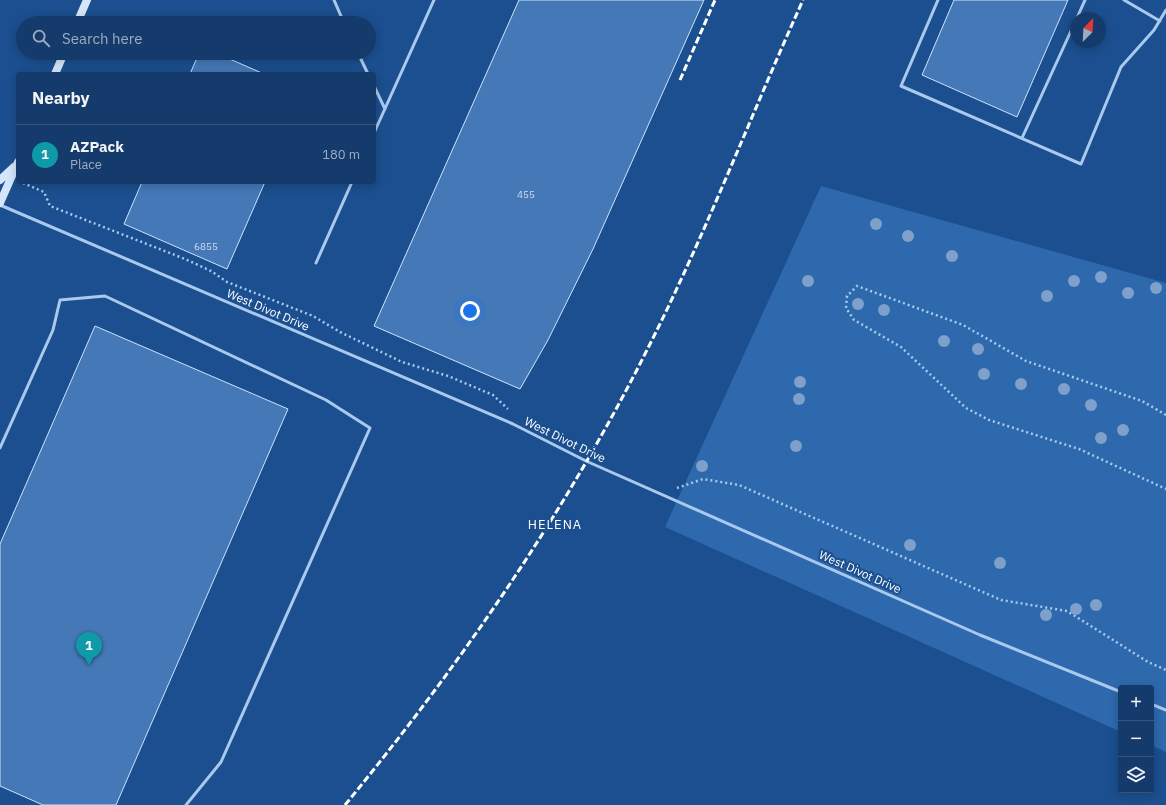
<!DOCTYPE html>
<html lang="en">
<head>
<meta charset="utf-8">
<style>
	body { margin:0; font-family:"IBM Plex Sans",sans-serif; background:#214673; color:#f1f3f6 }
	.controls { position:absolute; right:12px; bottom:12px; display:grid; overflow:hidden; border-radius:4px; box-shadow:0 2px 10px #0003 }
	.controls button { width:36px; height:36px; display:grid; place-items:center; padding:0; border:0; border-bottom:1px solid #33557e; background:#143b6b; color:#f1f3f6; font:20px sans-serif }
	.compass { position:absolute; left:1070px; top:12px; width:36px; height:36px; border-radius:50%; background:#143b6b; box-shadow:0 2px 10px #0003; rotate:24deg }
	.you { position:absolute; left:470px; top:311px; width:14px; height:14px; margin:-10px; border:3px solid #fff; border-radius:50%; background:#1a73e8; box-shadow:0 0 0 6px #1a73e833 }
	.badge { display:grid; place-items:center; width:26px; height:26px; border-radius:50%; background:#ffd166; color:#fff; font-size:13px; font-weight:700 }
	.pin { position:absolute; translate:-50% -33px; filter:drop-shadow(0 1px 2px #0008) }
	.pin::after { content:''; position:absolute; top:21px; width:14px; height:12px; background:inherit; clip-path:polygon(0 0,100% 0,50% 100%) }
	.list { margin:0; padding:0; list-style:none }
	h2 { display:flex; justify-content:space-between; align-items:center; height:52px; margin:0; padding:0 16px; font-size:17px }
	h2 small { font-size:13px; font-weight:400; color:#9dadc1 }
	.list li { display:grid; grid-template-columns:26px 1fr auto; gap:12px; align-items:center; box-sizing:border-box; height:60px; padding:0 16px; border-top:1px solid #33557e }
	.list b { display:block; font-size:15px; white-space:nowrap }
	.list p { margin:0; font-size:13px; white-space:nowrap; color:#9dadc1 }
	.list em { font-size:13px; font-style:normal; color:#9dadc1 }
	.icon { flex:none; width:22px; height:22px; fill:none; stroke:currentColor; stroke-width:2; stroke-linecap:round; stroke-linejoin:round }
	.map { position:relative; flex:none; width:1166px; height:805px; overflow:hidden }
	.search { position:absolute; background:#143b6b; box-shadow:0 2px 10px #0003; left:16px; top:16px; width:360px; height:44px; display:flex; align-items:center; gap:10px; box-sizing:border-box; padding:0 14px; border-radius:22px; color:#9dadc1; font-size:15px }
	.panel { position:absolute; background:#143b6b; box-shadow:0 2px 10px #0003; left:16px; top:72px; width:360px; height:112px; border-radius:4px }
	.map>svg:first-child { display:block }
	.green { fill:#2e69ad }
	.building { fill:#4478b7; stroke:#cfe3fa }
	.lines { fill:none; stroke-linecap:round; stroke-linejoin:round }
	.path { stroke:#a9c9ee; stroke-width:2.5; stroke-dasharray:2 3; stroke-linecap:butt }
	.service { stroke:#a9c9ee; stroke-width:3 }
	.secondary { stroke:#d6e6fa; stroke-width:8 }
	.rail { stroke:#fff; stroke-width:3; stroke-dasharray:7 3; stroke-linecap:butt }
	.tree { fill:#7ea0ca }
	.labels { text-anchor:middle; stroke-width:4; stroke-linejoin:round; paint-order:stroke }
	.number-label { font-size:10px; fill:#d0dded }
	.street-label { font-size:12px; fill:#fff; stroke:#1b4f8f }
	.neighbourhood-label { font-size:13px; letter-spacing:1px; fill:#fff; stroke:#1b4f8f }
</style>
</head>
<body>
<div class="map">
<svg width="1166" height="805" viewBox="0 0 1166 805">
	<rect width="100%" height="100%" fill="#1b4f8f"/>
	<!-- green -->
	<path class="green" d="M821 186 1166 283V752L1151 745V688H1121V732L665 527Z"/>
	<!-- building -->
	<path class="building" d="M519 0H704L593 249 548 340 520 389 374 326Z
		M954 0H1068L1017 117 922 75Z
		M199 53H216L264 74H190Z
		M142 182H265L227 269 124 224Z
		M95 326 288 409 116 805H43L0 786V544Z"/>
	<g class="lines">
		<!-- path -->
		<path class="path" d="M23 183 44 192 50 206 185 259 211 271 227 282 313 316 340 332 402 362 448 376 493 395 508 409
			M1166 415 1142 401 1026 361 963 325 857 286 847 296 846 308 854 320 901 347 966 408 989 420 1079 449 1166 489
			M677 488 703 479 739 485 1001 600 1067 611 1148 662 1166 670"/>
		<!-- service -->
		<path class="service" d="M334 0 344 23
			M938 0 901 86 1081 164 1121 67 1154 30 1166 10
			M1124 0 1160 21
			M1077 18 1085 0
			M358 53 368 74
			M374 86 385 109
			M374 133 434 0
			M1022 138 1076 20
			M0 205 513 424 586 461 980 635 1121 692
			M316 263 352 182
			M0 448 53 330 60 300 105 296 326 400 370 428 221 762 186 805
			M1151 704 1166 710"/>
		<!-- secondary -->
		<path class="secondary" d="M77 23 87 0
			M55 74 64 53
			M0 180 14 167
			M0 203 18 162"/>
		<!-- rail -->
		<path class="rail" d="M680 80 715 0
			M345 805C461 664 567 510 649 346 706 233 751 115 803 0"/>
	</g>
	<!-- trees -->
	<g class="tree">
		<circle cx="876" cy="224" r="6"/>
		<circle cx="908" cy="236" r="6"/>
		<circle cx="952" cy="256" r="6"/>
		<circle cx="1101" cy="277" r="6"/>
		<circle cx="808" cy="281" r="6"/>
		<circle cx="1074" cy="281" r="6"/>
		<circle cx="1156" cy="288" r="6"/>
		<circle cx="1128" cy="293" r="6"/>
		<circle cx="1047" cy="296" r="6"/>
		<circle cx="858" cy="304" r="6"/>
		<circle cx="884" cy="310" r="6"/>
		<circle cx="944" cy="341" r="6"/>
		<circle cx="978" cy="349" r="6"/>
		<circle cx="984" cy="374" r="6"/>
		<circle cx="800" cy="382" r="6"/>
		<circle cx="1021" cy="384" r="6"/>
		<circle cx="1064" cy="389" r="6"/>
		<circle cx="799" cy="399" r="6"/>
		<circle cx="1091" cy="405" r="6"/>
		<circle cx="1123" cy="430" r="6"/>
		<circle cx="1101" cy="438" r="6"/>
		<circle cx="796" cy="446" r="6"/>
		<circle cx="702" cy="466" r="6"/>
		<circle cx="910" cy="545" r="6"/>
		<circle cx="1000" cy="563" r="6"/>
		<circle cx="1096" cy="605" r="6"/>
		<circle cx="1076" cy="609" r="6"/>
		<circle cx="1046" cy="615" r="6"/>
	</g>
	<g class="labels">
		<!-- number labels -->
		<g class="number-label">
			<text x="526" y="198">455</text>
			<text x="206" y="250">6855</text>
		</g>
		<!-- street labels -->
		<g class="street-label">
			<text transform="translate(268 310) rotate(23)" y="4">West Divot Drive</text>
			<text transform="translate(565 440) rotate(26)" y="4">West Divot Drive</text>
			<text transform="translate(860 572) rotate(24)" y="4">West Divot Drive</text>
		</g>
		<!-- neighbourhood labels -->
		<g class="neighbourhood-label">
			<text x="555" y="529">HELENA</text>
		</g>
	</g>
</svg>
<div class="controls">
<button>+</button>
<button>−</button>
<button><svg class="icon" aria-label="layers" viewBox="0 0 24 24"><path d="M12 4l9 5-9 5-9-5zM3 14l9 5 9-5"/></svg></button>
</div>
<svg class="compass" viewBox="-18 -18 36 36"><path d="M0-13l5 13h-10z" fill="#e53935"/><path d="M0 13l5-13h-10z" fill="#9dadc1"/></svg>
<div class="you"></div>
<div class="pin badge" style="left:89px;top:665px;background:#0f9aa8">1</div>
<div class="search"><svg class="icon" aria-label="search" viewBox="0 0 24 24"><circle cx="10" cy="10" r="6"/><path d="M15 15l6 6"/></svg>Search here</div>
<section class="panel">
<h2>Nearby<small></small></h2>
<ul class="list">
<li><span class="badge" style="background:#0f9aa8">1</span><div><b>AZPack</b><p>Place</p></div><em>180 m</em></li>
</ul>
</section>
</div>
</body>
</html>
